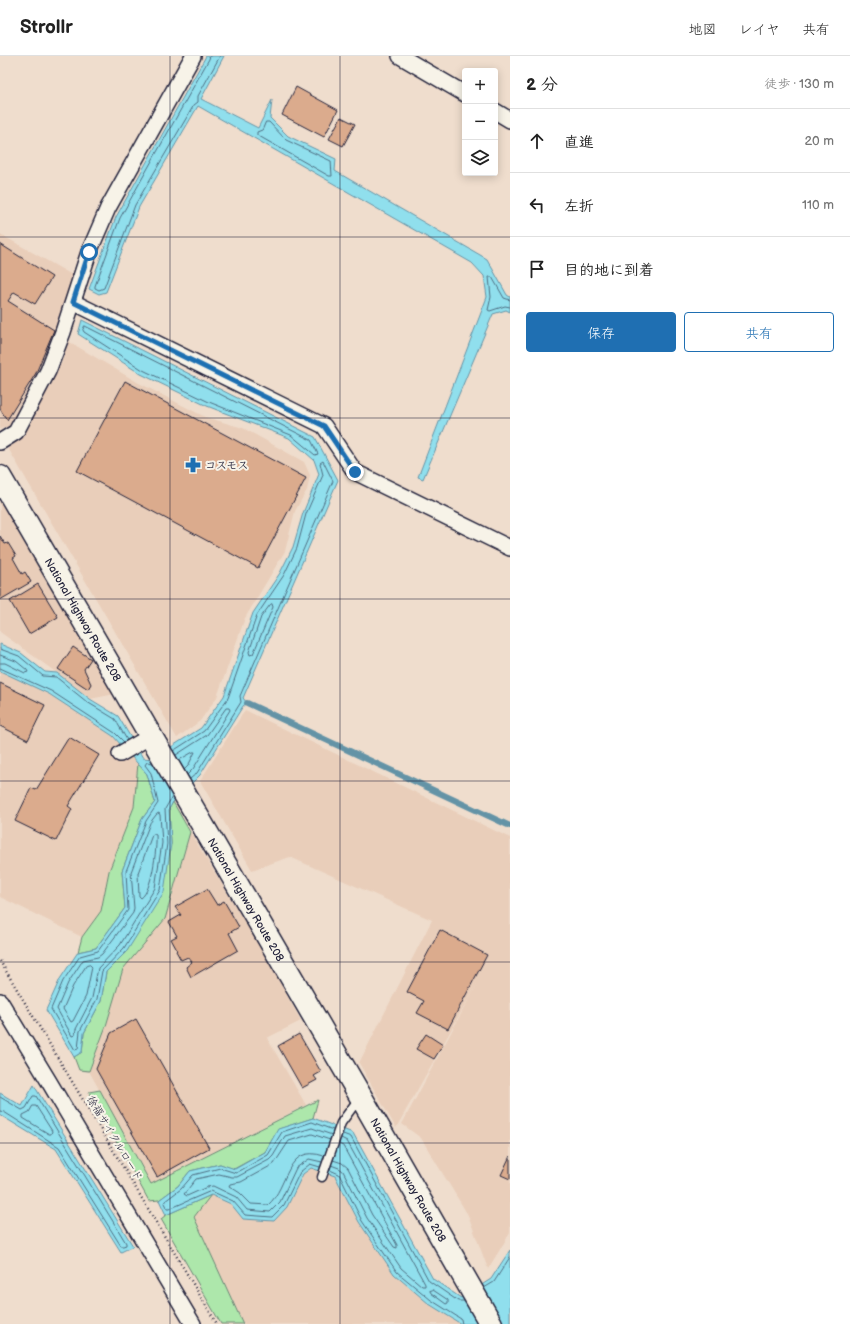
<!DOCTYPE html>
<html lang="ja">
<head>
<meta charset="utf-8">
<style>
	body { margin:0; font-family:"Balsamiq Sans","Klee One",sans-serif; background:#f2f2f2; color:#222 }
	.controls { position:absolute; right:12px; top:12px; display:grid; overflow:hidden; border-radius:4px; box-shadow:0 2px 10px #0003 }
	.controls button { width:36px; height:36px; display:grid; place-items:center; padding:0; border:0; border-bottom:1px solid #e0e0e0; background:#fff; color:#222; font:20px sans-serif }
	.stop { position:absolute; width:12px; height:12px; margin:-9px; border:3px solid #1f6fb2; border-radius:50%; background:#fff }
	.stop.end { background:#1f6fb2; border-color:#fff; box-shadow:0 1px 4px #0008 }
	.list { margin:0; padding:0; list-style:none }
	h2 { display:flex; justify-content:space-between; align-items:center; height:52px; margin:0; padding:0 16px; font-size:17px }
	h2 small { font-size:13px; font-weight:400; color:#767676 }
	.list li { display:grid; grid-template-columns:26px 1fr auto; gap:12px; align-items:center; box-sizing:border-box; height:64px; padding:0 16px; border-top:1px solid #e0e0e0 }
	.list b { display:block; font-size:15px; white-space:nowrap }
	.list em { font-size:13px; font-style:normal; color:#767676 }
	.actions { display:flex; gap:8px; padding:12px 16px }
	.actions a { flex:1; padding:9px 0; border:1px solid #1f6fb2; border-radius:4px; text-align:center; font-size:14px; color:#1f6fb2 }
	.actions .main { background:#1f6fb2; color:#fff }
	.icon { flex:none; width:22px; height:22px; fill:none; stroke:currentColor; stroke-width:2; stroke-linecap:round; stroke-linejoin:round }
	.map { position:relative; flex:none; width:510px; height:1268px; overflow:hidden }
	header { display:flex; align-items:center; gap:24px; box-sizing:border-box; height:56px; padding:0 20px; background:#fff; border-bottom:1px solid #e0e0e0 }
	header strong { font-size:19px }
	nav { display:flex; gap:22px; margin-inline-start:auto; font-size:14px }
	main { display:flex }
	aside { flex:1; background:#fff }
	.map>svg:first-child { display:block }
	.built { fill:#e9ceba }
	.green { fill:#ade7ab; stroke:#688473 }
	.water { fill:#90dfed; stroke:#6493a6 }
	.lines { fill:none; stroke-linecap:round; stroke-linejoin:round }
	.shore { stroke:#4e6e82; stroke-width:1 }
	.stream { stroke:#6493a6; stroke-width:6 }
	.building { fill:#dbab8d; stroke:#22223b }
	.service-casing { stroke:#22223b; stroke-width:11 }
	.minor-casing { stroke:#22223b; stroke-width:18 }
	.trunk-casing { stroke:#22223b; stroke-width:25 }
	.path { stroke:#22223b; stroke-width:2.5; stroke-dasharray:1 3; stroke-linecap:butt }
	.service { stroke:#f7f3e8; stroke-width:8 }
	.minor { stroke:#f7f3e8; stroke-width:15 }
	.trunk { stroke:#f7f3e8; stroke-width:22 }
	.route { stroke:#1f6fb2; stroke-width:5 }
	.grid { fill:none; stroke:#22223b; stroke-width:1; stroke-opacity:0.55 }
	.labels { text-anchor:middle; stroke-width:4; stroke-linejoin:round; paint-order:stroke }
	.poi-label { font-size:11px; font-weight:bold; fill:#22223b; stroke:#f7f3e8; text-anchor:start }
	.street-label { font-size:11px; fill:#22223b; stroke:#f7f3e8 }
</style>
</head>
<body>
<header>
<strong>Strollr</strong>
<nav><a>地図</a><a>レイヤ</a><a>共有</a></nav>
</header>
<main>
<div class="map">
<svg width="510" height="1268" viewBox="0 0 510 1268">
	<rect width="100%" height="100%" fill="#efddcd"/>
	<filter id="ink" filterUnits="userSpaceOnUse"><feTurbulence type="fractalNoise" baseFrequency=".025" numOctaves="2"/><feDisplacementMap in="SourceGraphic" scale="8" xChannelSelector="R" yChannelSelector="G"/><feConvolveMatrix kernelMatrix="1 2 1 2 8 2 1 2 1" color-interpolation-filters="sRGB"/></filter>
	<g filter="url(#ink)">
		<!-- built -->
		<path class="built" d="M0 178 74 220 51 294 12 369 0 373Z
			M68 285 137 326 205 361 243 372 304 406 310 419 307 434 295 455 285 495 245 562 217 641 200 665 177 682 8 392 19 381 62 306Z
			M0 441 115 638 90 643 57 617 0 576Z
			M0 615 49 638 113 680 138 707 134 751 109 815 101 855 82 881 0 841Z
			M245 654 510 782V1177L488 1213 468 1159 421 1082 402 1068 478 926 396 1072 359 1007 432 864 290 801 252 814 200 725Z
			M190 776 258 887 301 965 267 982 306 1049 151 1128 89 1015 106 970 123 913 165 863Z
			M311 1112 335 1120 359 1166 394 1218 429 1248 461 1268H243L194 1161 211 1139 231 1148 243 1163 287 1151 303 1118Z"/>
		<!-- green -->
		<path class="green" d="M138 707 147 718 155 746 142 763 122 815 125 852 96 892 78 896 82 881 101 855 109 815 134 751Z
			M173 746 190 776 165 863 123 913 106 970 89 1015 79 1014 74 1001 82 996 84 977 101 945 106 916 127 895 171 788 169 753Z
			M100 1034 151 1128 318 1044 313 1062 279 1073 265 1096 234 1113 220 1108 190 1115 178 1130 159 1144 149 1145 89 1036Z
			M211 1139 194 1161 243 1268H221L161 1163 166 1159Z"/>
		<!-- water -->
		<path class="water" d="M206 0H224L201 43 258 72 272 44 270 62 288 80 336 103 335 115 487 203 507 239 510 241V256L506 254 493 258 423 423 418 421 487 241 484 220 472 207 198 50 139 151 106 236 99 238 89 233 116 161Z
			M82 264 315 381 338 424 243 642 247 647 243 650 200 719 173 746 169 753 171 788 164 836 127 895 106 916 101 945 84 977 82 996 74 1001 46 954 60 923 78 896 96 892 125 852 122 815 142 763 155 746 147 718 113 680 49 638 0 615V588L21 597 45 616 57 617 90 643 118 660 143 702 152 703 201 672 224 640 253 557 280 517 293 491 303 457 319 418 314 404 289 382 207 350 141 318 78 278Z
			M34 1029 38 1036 133 1190 121 1196 56 1093 0 1059V1037L22 1050Z
			M313 1062 353 1077 433 1223 461 1242 491 1223 510 1194V1267L508 1268H461L429 1248 394 1218 359 1166 335 1120 311 1112 303 1118 287 1151 274 1165 243 1163 231 1148 211 1139 166 1159 159 1144 178 1130 190 1115 220 1108 235 1113 265 1096 278 1073Z"/>
		<g class="lines">
			<!-- shore -->
			<path class="shore" d="M210 0 209 3 120 162 95 230V232L99 234 104 232 135 149 194 49 198 46V40L220 0
				M266 66H269L286 84 331 105 332 120H329L257 79V76L262 74Z
				M510 244 504 242 492 221H489L491 241 488 254 490 255 505 250 510 251
				M85 270 311 384 318 398 315 399 291 379 209 346 143 314 84 276 83 274Z
				M272 548 273 551 253 598 250 599 249 596 261 561 270 549Z
				M0 593 19 600 43 620 56 621 87 646 115 663 127 684
				M0 599 16 605 27 614 28 616 25 617 5 607H0
				M0 612 51 635 115 677 124 686
				M173 695 204 675 228 642 257 559 284 519 297 492 306 458 323 419 320 407 323 405 333 425 240 640 241 646 197 717 190 723
				M176 699 207 679 226 652H229L230 654 193 713 187 719
				M179 704 193 696H195L188 710 184 714
				M153 707 147 706 145 709 151 717 158 747 146 765 126 815 128 854 98 895 80 900 63 925 51 953 75 994 78 993 80 975 97 943 102 915 124 892 160 834 167 788 165 753 172 741
				M157 758 159 757 160 759 162 787 155 832 120 889 98 912 92 942 76 973 75 979 72 980 57 953 68 927 83 904 98 901 102 898 133 857 134 852 131 816 150 767Z
				M154 778 156 779C157 793 152 835 141 842L139 840 138 817 152 779Z
				M90 909 92 911 86 940 73 965 71 966 63 953 73 930 86 910Z
				M0 1041 22 1054 26 1052 33 1040H36L117 1172 126 1187V1189L123 1190H121L59 1091 4 1056 0 1055
				M33 1050H36L52 1075 51 1078H49L23 1062V1059L29 1056Z
				M343 1078 351 1081 429 1225 458 1245H464
				M324 1100C285 1087 289 1131 268 1149L251 1148 240 1137 229 1130 230 1128 241 1126 274 1108 289 1085 312 1078 330 1084
				M333 1104 342 1107 348 1112 372 1159 394 1191 397 1192V1189L343 1090 339 1088
				M322 1106 309 1103 296 1112 280 1146 270 1156 247 1154 236 1141 213 1130 207 1131 187 1140 184 1138 196 1123 219 1118 232 1121H237L269 1104 273 1100 285 1080 312 1072 332 1079
				M331 1109 339 1112 343 1115 367 1162 401 1212 422 1230H425V1228L347 1085 341 1082
				M320 1111 310 1108 300 1116 284 1149 272 1161 245 1159 233 1145 211 1135 169 1153H167L164 1147 165 1145 181 1133 193 1119 220 1112 236 1117 268 1099 282 1076 312 1066 333 1074
				M330 1114 339 1118 362 1165 397 1216 431 1244 461 1263 462 1268
				M484 1232 494 1226 510 1201
				M433 1234 448 1244V1247L446 1248 431 1237 430 1235Z"/>
			<!-- stream -->
			<path class="stream" d="M247 647 510 770"/>
		</g>
		<!-- building -->
		<path class="building" d="M296 31 338 54 324 81 282 59Z
			M341 61 355 68 343 90 329 83Z
			M0 188 52 221 35 248 14 236 8 245 54 274 36 317 7 364 0 353Z
			M125 325 306 422 258 512 77 415Z
			M0 480 5 488 8 487 16 500 13 502 22 518 25 516 31 526 0 544Z
			M38 528 58 561 29 578 10 545Z
			M73 591 91 603 84 613 91 628 88 633 58 613Z
			M0 627 45 649 28 684 0 670Z
			M69 681 99 699 68 750 72 753 56 785 15 765 31 732 36 734Z
			M207 833 217 849 224 845 239 871 229 877 238 894 191 921 186 911 192 906 188 901 181 904 176 895 177 894 171 883 177 880 169 866 181 859 175 851Z
			M440 874 487 899 448 973 417 957 424 945 407 936Z
			M136 963 209 1092 157 1121 96 1013 111 977Z
			M299 978 321 1016 314 1020 317 1024 302 1032 278 990Z
			M426 978 443 989 434 1003 416 993Z
			M510 1100V1123L501 1119Z"/>
		<g class="lines">
			<defs>
				<path id="service" d="M322 1121 341 1067 360 1041"/>
				<path id="minor" d="M400 0 465 38
					M495 55 510 64
					M73 246 324 370 355 416 510 492
					M0 386 16 376 48 315 63 276 89 196 108 152 193 0
					M120 698 151 680
					M0 945 48 1024 193 1268"/>
				<g id="trunk">
					<path id="s1" d="M0 421 361 1041 491 1268"/>
				</g>
			</defs>
			<!-- service casing -->
			<use href="#service" class="service-casing"/>
			<!-- minor casing -->
			<use href="#minor" class="minor-casing"/>
			<!-- trunk casing -->
			<use href="#trunk" class="trunk-casing"/>
			<!-- path -->
			<path class="path" d="M0 905 217 1268"/>
			<!-- service -->
			<use href="#service" class="service"/>
			<!-- minor -->
			<use href="#minor" class="minor"/>
			<!-- trunk -->
			<use href="#trunk" class="trunk"/>
		</g>
	</g>
	<g class="lines" filter="url(#ink)">
		<!-- route -->
		<path class="route" d="M89 196 73 246 324 370 355 416"/>
	</g>
	<!-- grid -->
	<path class="grid" d="M170 0V1268M340 0V1268M0 181H510M0 362H510M0 543H510M0 725H510M0 906H510M0 1087H510"/>
	<!-- icons -->
	<defs>
		<symbol id="pharmacy-bare" viewBox="-9 -9 18 18"><path d="M-2-6h4v4h4v4h-4v4h-4v-4h-4v-4h4Z" fill="#1f6fb2" stroke="#f7f3e8" stroke-width="2.5" paint-order="stroke"/></symbol>
	</defs>
	<g fill-rule="evenodd">
		<use href="#pharmacy-bare" x="182" y="398" width="22" height="22"/>
	</g>
	<g class="labels">
		<!-- poi labels -->
		<g class="poi-label">
			<text x="205" y="413">コスモス</text>
		</g>
		<!-- street labels -->
		<g class="street-label">
			<text dy="4" stroke="none"><textPath href="#s1" startOffset="165">National Highway Route 208</textPath></text>
			<text dy="4" stroke="none"><textPath href="#s1" startOffset="489">National Highway Route 208</textPath></text>
			<text transform="translate(115 1082) rotate(59)" y="4">徐福サイクルロード</text>
			<text dy="4" stroke="none"><textPath href="#s1" startOffset="813">National Highway Route 208</textPath></text>
		</g>
	</g>
</svg>
<div class="controls">
<button>+</button>
<button>−</button>
<button><svg class="icon" aria-label="layers" viewBox="0 0 24 24"><path d="M12 4l9 5-9 5-9-5zM3 14l9 5 9-5"/></svg></button>
</div>
<div class="stop" style="left:89px;top:196px"></div>
<div class="stop end" style="left:355px;top:416px"></div>
</div>
<aside>
<h2>2 分<small>徒歩 · 130 m</small></h2>
<ul class="list">
<li><svg class="icon" aria-label="ahead" viewBox="0 0 24 24"><path d="M12 20V5M6 11l6-6 6 6"/></svg><div><b>直進</b></div><em>20 m</em></li>
<li><svg class="icon" aria-label="left" viewBox="0 0 24 24"><path d="M17 20v-9H6M10 6l-5 5 5 5"/></svg><div><b>左折</b></div><em>110 m</em></li>
<li><svg class="icon" aria-label="arrive" viewBox="0 0 24 24"><path d="M6 21V4h12l-3 4 3 4H6"/></svg><div><b>目的地に到着</b></div></li>
</ul>
<div class="actions"><a class="main">保存</a><a>共有</a></div>
</aside>
</main>
</body>
</html>
